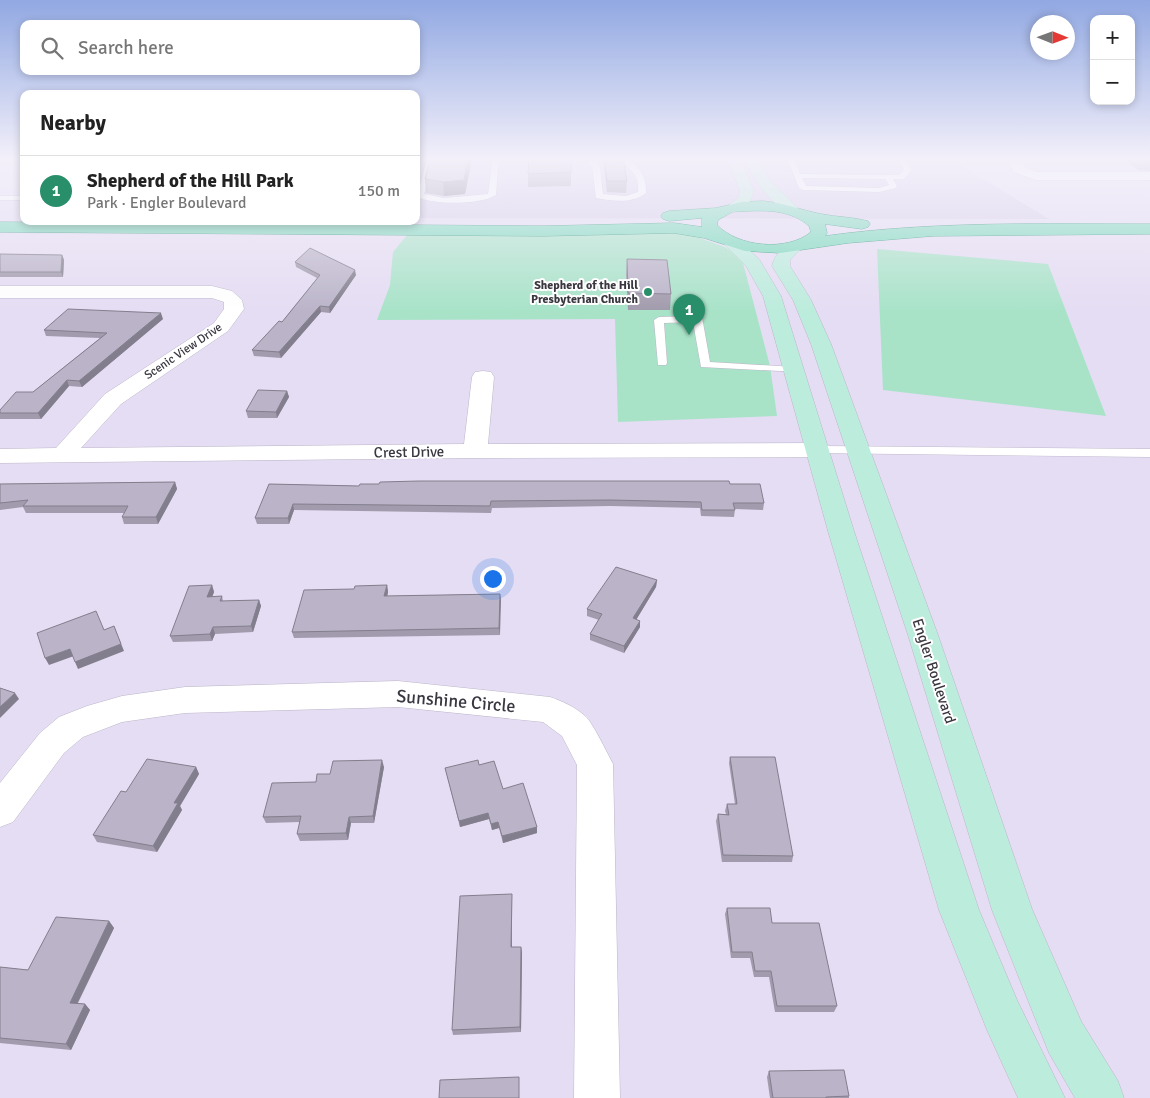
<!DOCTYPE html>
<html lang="en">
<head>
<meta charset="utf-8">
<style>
	body { margin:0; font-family:Signika,sans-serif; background:#f2f2f2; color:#222 }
	.controls { position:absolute; right:15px; top:15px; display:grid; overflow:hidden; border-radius:10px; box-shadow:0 2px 8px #0003 }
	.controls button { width:45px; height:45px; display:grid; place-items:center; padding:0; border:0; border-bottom:1px solid #e0e0e0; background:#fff; color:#222; font:25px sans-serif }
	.compass { position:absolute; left:1030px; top:15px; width:45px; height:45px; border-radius:50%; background:#fff; box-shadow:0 2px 8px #0003; rotate:91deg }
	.you { position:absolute; left:492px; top:578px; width:18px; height:18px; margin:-12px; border:4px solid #fff; border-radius:50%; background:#1a73e8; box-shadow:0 0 0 8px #1a73e833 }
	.badge { display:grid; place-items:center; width:32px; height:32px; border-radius:50%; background:#298e6a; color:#fff; font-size:16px; font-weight:700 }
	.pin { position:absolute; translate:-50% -41px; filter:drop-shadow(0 1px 2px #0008) }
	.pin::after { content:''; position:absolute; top:26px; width:18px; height:15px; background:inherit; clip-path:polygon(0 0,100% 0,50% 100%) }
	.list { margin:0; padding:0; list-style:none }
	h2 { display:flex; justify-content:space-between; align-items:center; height:65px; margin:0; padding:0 20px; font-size:21px }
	h2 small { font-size:16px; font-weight:400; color:#767676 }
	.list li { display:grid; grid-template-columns:32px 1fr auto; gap:15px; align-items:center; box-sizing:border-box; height:70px; padding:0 20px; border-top:1px solid #e0e0e0 }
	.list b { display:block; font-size:19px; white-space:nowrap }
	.list p { margin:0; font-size:16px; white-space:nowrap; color:#767676 }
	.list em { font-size:16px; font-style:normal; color:#767676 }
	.icon { flex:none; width:28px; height:28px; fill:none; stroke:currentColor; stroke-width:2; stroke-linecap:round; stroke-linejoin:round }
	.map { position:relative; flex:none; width:1150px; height:1098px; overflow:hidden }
	.search { position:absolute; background:#fff; box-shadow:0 2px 8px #0003; left:20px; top:20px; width:400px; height:55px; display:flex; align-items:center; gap:12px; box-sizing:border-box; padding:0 18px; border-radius:10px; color:#767676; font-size:19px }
	.panel { position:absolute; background:#fff; box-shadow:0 2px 8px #0003; left:20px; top:90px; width:400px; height:135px; border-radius:10px }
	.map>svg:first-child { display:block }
	.built { fill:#d8cfea }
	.green { fill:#a8e3c8 }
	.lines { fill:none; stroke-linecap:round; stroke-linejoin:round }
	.lane-casing { stroke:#bdb6ca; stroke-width:1 }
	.street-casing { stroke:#bdb6ca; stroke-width:1 }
	.secondary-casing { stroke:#bdb6ca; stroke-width:1 }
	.primary-casing { stroke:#289071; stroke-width:1 }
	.lane { fill:#fff; fill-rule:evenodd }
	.street { fill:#fff; fill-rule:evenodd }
	.secondary { fill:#bcecdc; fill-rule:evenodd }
	.primary { fill:#79d9ba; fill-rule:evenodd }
	.wall { fill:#a19bad }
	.shaded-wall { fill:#837e8d }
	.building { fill:#bbb4c9; stroke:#837e8d }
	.poi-dot { fill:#298e6a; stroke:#fff; stroke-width:2 }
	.labels { text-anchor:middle; stroke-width:4; stroke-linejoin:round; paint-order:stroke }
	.far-poi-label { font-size:12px; font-weight:bold; fill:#3a3740; stroke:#fff; text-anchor:end }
	.far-street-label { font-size:12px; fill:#3a3740; stroke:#fff }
	.street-label { font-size:15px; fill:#3a3740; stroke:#fff }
	.near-street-label { font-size:18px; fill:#3a3740; stroke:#fff }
</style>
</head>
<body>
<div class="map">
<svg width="1150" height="1098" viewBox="0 0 1150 1098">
	<rect width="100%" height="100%" fill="#e5ddf3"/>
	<!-- built -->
	<path class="built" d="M416 158H953L957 163 1049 219 416 218Z"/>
	<!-- green -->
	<path class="green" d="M653 231 688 234 725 247 742 259 770 366 777 416 618 422 615 319 377 320 390 285 393 252 408 234Z
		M877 249 1048 264 1106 416 883 390Z"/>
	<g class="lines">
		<defs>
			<path id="lane" d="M427 158H433L424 194 444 198 488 194 493 158H499L496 195C481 205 434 205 417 197Z
				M587 158H594L600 167 603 194 626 196 638 192C640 174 629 169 618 158H626C639 167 647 176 646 193 633 204 612 201 596 198L592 167Z
				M787 158H794L800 174 899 175 904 170 897 158H904L912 170 904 179H893L897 186 896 188 879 192 803 190 799 188ZM802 178 885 179 889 185 879 188 806 186Z
				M0 196H24V200H0Z
				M694 297 699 300 710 362 795 367 799 368 800 370 799 372 701 367 693 322 664 323 667 363 666 365H658L654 320 659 317 692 316 689 300Z
				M819 446 1150 449V457L815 453 813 450 815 447Z"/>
			<path id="street" d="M1008 158H1022L1024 167 1037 172H1150V180H1035L1013 172Z
				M0 286H212L232 291 242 300 244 309 228 331 121 404 81 448 464 444 472 377 475 372 483 371 491 372 494 377 488 444 819 443 827 445 831 450 827 455 819 457 475 458 0 463V449L56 448 105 394 214 323 224 309V302L212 298H0Z
				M398 681 550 697C562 701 575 707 585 716 593 723 607 753 613 764L620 1098H574L577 765 562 736 543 722 398 707 185 713 122 722 83 737 64 753 13 822 0 827V783L40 733 59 717 87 706 122 696 185 687Z"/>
			<path id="secondary" d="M728 158H740L754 191 749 204 734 212 729 210 726 207 738 198 740 191 727 160Z
				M744 158H758L768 178 797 207 799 210 797 213H785C768 197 753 181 744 158Z
				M730 237 736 238 759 259 781 296 854 531 979 910 1017 1000 1065 1098H1018L987 1030 939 910 828 531 763 296 746 266 722 242 724 238Z
				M796 241 802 242 804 246 790 260V266L811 300 831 344 938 635 1032 909 1081 1021 1118 1081 1124 1098H1075L1049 1053 992 910 908 635 811 344 793 300 772 266C774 255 785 244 796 241Z"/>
			<path id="primary" d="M763 201C784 203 801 210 821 214 836 217 853 217 868 221L870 224 868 227 862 229 825 224 827 233 825 236C933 221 1042 224 1150 224V234L933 236 848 243 780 253 745 251 704 238 674 233 543 236 0 232V222L543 226 674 223 702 227V218L669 221 663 219 661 216 663 213 669 211 716 208 742 202ZM749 211C770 210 792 211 809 226L811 232C787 252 738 247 717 225L718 220 732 212Z"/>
		</defs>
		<!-- lane casing -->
		<use href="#lane" class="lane-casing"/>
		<!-- street casing -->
		<use href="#street" class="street-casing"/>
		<!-- secondary casing -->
		<use href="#secondary" class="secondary-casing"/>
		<!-- primary casing -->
		<use href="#primary" class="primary-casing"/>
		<!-- lane -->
		<use href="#lane" class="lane"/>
		<!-- street -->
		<use href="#street" class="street"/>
		<!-- secondary -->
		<use href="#secondary" class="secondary"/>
		<!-- primary -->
		<use href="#primary" class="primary"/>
	</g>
	<!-- wall -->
	<path class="wall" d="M430 158H472L465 194 444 196 426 193 425 179Z
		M571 158V186L528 187V174Z
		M603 158H623L627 181 626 193 607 192Z
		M1122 158H1150V171L1138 170Z
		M0 254 62 255 64 260 63 277H0Z
		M627 259 671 294 670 310H628L626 275Z
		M295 262 356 275 330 313 321 312 281 358 254 356 252 350 282 322 317 278 296 267Z
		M163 319 82 387 69 386 41 419H0V410L33 392 100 338 46 336 44 330Z
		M287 391 289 397 277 418H248L246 411Z
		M175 482 177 489 158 524H124L122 517 125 513H26L23 507 0 510V484Z
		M269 484 359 486 730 484 764 503 763 510 735 509 734 517 701 516 700 508 610 506 492 508 491 513 294 510 289 524H257L255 518Z
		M657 580 656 587 636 620 640 621V627L624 653 590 640V634L599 620 587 616V609Z
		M212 585 214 592 212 597 222 596 223 601 259 600 261 606 253 632 215 634 212 641 173 642 170 636Z
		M387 585 388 592 387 596 500 594V635L294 638 292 632 354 589Z
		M730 757 793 856 792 862H722L716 821 718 814H726L725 811 727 804H735L729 763Z
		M479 765 503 789 537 827V833L503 843 499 828 492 830 489 819 460 827 445 768Z
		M196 767 199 774 180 806 182 810 157 852 97 842 93 835 126 792Z
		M384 767 374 823H351L348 840 300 841 297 834 300 822 266 823 263 817 316 782 330 774Z
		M512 900V947H521L522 953 521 1032 453 1035 452 1030Z
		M727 908 772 923 837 1006 834 1012H775L769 977H754L750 958H731L725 914Z
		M109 921 114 928 78 1003 85 1004 90 1010 71 1050 0 1043V967L28 970Z
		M769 1071 849 1096V1098H770L767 1077Z"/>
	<!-- shaded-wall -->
	<path class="shaded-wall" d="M468 158H472L465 194 444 196 443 182Z
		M62 255 64 260 63 277 61 272Z
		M355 270 356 275 330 313 329 307Z
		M320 306 321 312 281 358 279 352Z
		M161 313 163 319 82 387 79 381Z
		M67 380 69 386 41 419 38 413Z
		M287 391 289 397 277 418 276 412Z
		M175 482 177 489 158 524 156 517Z
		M293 504 294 510 289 524 288 518Z
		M657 580 656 587 633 625V618Z
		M212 585 214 592 210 603 207 597Z
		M387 585 388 592 386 603 384 596Z
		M500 594 501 600 500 635 499 628Z
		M259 600 261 606 253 632 251 626Z
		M640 621V627L624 653V646Z
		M114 626 124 651 78 669 75 662Z
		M213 627 215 634 212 641 210 634Z
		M70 649 74 656 49 665 45 658Z
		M15 693 19 699 0 718V707Z
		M382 760 384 767 374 823 373 816Z
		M196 767 199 774 180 806 182 810 157 852 153 846 174 803Z
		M488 813 489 819 460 827 459 821Z
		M349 817 351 823 348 840 346 833Z
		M498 822 499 828 492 830 491 824Z
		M537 827V833L503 843 502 836Z
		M512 894V953L511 947Z
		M109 921 114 928 75 1008 70 1003Z
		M521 947 522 953 521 1032 520 1027Z
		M85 1004 90 1010 71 1050 66 1044Z"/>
	<!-- building -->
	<path class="building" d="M430 158H468L464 180 443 182 425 179Z
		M529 158H571V172L528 174Z
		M604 158H623L627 181H607Z
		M1138 158H1150V161H1142Z
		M310 248 355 270 329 307 320 306 279 352 252 350 279 321 282 322 320 275 295 262Z
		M0 254 62 255 61 272H0Z
		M627 259 667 260 671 294 628 293Z
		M68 309 161 313 79 381 67 380 38 413H0V410L16 392H33L107 333 44 330Z
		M258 390 287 391 276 412 246 411Z
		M419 481H729L730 484H760L764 503H733L735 510H702L701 502 610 500 491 501 490 506 293 504 288 518H255L269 484 359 486 360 484H379L380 482Z
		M175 482 156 517H122L128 506H23L28 500 0 503V484Z
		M616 567 657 580 633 618 640 621 624 646 590 634 602 614 587 609Z
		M212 585 207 597 222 596 220 601 259 600 251 626 213 627 210 634 170 636 189 586Z
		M387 585 384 596 500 594 499 628 292 632 304 590 354 589 355 586Z
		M96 611 104 630 114 626 121 644 75 662 70 649 45 658 37 633Z
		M0 688 15 693 0 707Z
		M730 757H775L793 856 723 855 718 814 729 815 727 804H737Z
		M147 759 196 767 174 803H178L153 846 93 835 121 791 126 792Z
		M382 760 373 816 349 817 346 833 297 834 301 816 263 817 272 783 316 782 317 774H330L333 761Z
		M478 760 479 765 494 761 503 789 523 783 537 827 502 836 498 822 491 824 488 813 459 821 445 768Z
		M512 894 511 947H521L520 1027 452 1030 460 896Z
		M727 908H770L772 923H819L837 1006H777L771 971H755L752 952H732Z
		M56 917 109 921 70 1003 85 1004 66 1044 0 1038V967L28 970Z
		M844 1070 849 1096 826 1097V1098H773L769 1071Z
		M519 1077V1098H439L440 1080Z"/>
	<!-- sky -->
	<linearGradient id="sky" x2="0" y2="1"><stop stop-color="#91a8e2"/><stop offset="0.51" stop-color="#f3f0fa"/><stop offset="1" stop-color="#f3f0fa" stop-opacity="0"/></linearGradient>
	<rect width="1150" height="312" fill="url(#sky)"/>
	<!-- markers -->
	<circle class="poi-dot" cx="648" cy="292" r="5"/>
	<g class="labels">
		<!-- far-poi labels -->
		<g class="far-poi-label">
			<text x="638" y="289">Shepherd of the Hill<tspan x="638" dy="14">Presbyterian Church</tspan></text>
		</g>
		<!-- far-street labels -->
		<g class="far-street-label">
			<text transform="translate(183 351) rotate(-34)" y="4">Scenic View Drive</text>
		</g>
		<!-- street labels -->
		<g class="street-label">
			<text transform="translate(409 452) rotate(-1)" y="5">Crest Drive</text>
			<text transform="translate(934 671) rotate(72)" y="5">Engler Boulevard</text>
		</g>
		<!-- near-street labels -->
		<g class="near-street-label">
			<text transform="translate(456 701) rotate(5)" y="6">Sunshine Circle</text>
		</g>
	</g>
</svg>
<div class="controls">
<button>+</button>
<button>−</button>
</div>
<svg class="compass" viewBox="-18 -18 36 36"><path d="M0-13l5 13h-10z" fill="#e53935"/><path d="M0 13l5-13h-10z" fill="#767676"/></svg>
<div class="you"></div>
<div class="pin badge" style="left:689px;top:335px">1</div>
<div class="search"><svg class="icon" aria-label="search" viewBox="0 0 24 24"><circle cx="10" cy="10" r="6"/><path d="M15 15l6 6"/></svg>Search here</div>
<section class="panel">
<h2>Nearby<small></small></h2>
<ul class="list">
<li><span class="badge">1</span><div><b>Shepherd of the Hill Park</b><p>Park · Engler Boulevard</p></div><em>150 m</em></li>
</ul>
</section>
</div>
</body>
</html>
